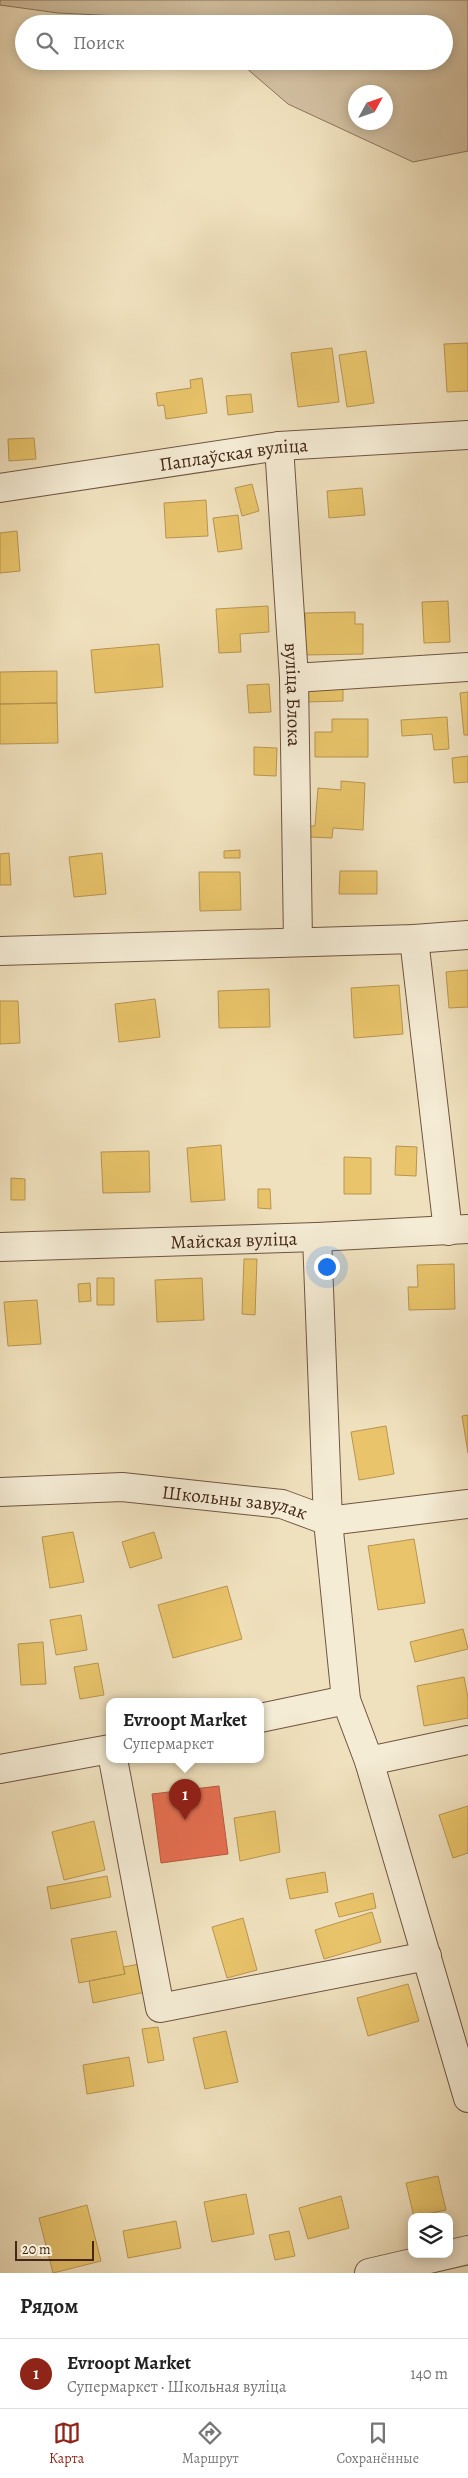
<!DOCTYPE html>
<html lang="ru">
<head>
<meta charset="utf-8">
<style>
	body { margin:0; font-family:Alegreya,serif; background:#f6f6f6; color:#222 }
	.controls { position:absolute; right:15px; bottom:15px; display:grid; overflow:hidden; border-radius:10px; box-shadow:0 2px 12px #0003 }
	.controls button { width:45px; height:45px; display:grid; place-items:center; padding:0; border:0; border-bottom:1px solid #e0e0e0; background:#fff; color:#222; font:25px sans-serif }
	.compass { position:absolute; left:348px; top:85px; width:45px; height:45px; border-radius:50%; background:#fff; box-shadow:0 2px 12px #0003; rotate:50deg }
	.scale { position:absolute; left:15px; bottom:12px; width:79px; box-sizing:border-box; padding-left:5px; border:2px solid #452617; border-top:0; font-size:14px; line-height:18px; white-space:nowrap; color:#452617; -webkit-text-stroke:4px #f5ecd5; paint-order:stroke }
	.you { position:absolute; left:326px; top:1266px; width:18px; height:18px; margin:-12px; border:4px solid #fff; border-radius:50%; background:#1a73e8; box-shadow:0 0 0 8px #1a73e833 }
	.badge { display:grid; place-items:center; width:32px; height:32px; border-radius:50%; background:#8f2418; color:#fff; font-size:16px; font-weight:700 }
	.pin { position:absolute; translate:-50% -41px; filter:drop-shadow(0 1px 2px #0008) }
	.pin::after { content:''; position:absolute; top:26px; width:18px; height:15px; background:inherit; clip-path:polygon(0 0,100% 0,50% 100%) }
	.popup { position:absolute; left:106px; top:1698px; width:158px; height:65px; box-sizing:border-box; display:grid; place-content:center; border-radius:10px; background:#fff; filter:drop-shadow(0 1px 4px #0005); font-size:16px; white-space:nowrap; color:#767676 }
	.popup b { font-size:19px; color:#222 }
	.popup::after { content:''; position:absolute; left:50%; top:100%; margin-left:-10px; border:10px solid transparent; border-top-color:#fff }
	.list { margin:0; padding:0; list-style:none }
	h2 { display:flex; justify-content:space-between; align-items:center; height:65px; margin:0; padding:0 20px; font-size:21px }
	h2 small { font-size:16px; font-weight:400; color:#767676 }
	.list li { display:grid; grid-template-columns:32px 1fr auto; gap:15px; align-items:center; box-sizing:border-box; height:70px; padding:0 20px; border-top:1px solid #e0e0e0 }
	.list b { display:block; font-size:19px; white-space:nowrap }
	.list p { margin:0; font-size:16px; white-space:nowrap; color:#767676 }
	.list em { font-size:16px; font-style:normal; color:#767676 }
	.icon { flex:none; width:28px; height:28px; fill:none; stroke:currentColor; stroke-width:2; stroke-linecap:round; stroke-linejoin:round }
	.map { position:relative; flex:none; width:468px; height:2273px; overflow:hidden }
	.search { position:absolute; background:#fff; box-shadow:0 2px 12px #0003; left:15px; right:15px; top:15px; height:55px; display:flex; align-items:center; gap:12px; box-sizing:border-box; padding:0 18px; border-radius:28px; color:#767676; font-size:19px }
	.sheet { height:135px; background:#fff }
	nav { display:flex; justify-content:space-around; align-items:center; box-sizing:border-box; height:70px; border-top:1px solid #e0e0e0; background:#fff; font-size:14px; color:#767676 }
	nav a { display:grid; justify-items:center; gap:2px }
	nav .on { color:#8f2418 }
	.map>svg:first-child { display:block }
	.green { fill:#d3c1a2; stroke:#8c745c; fill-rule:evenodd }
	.homes { fill:#e9c46a; stroke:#b89551 }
	.shops { fill:#e76f51; stroke:#b65940 }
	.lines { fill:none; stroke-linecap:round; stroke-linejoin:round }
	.minor-casing { stroke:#705541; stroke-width:30 }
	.minor { stroke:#f5ecd5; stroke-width:28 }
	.labels { text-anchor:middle; stroke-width:5; stroke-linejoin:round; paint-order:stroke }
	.street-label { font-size:19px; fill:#452617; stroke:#f5ecd5 }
</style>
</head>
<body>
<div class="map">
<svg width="468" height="2273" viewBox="0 0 468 2273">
	<rect width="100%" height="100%" fill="#f0e1be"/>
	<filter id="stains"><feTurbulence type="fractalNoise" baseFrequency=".004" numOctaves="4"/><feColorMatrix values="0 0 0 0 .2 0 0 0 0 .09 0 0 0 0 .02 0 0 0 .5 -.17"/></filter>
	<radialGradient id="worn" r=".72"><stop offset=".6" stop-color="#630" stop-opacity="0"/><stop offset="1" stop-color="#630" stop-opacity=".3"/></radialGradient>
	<!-- green -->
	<path class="green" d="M0 0H468V151L413 162 288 104 238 61H444V24H157L140 17 58 13 0 5ZM356 92H386V122H356Z"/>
	<!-- homes -->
	<path class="homes" d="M468 343V391L447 392 444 344Z
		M332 348 339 402 298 407 291 353Z
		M366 351 374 403 347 407 339 355Z
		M202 378 207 413 166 419 164 405 158 406 156 393 191 388 190 380Z
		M251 394 253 412 228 415 226 396Z
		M34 438 36 459 9 461 8 439Z
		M252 484 259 511 242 516 235 488Z
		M362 488 365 515 329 518 327 491Z
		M206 500 208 536 166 538 164 503Z
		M238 515 242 549 218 552 213 518Z
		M17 531 20 571 0 573V533Z
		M448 601 450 642 424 643 422 602Z
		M268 606 269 632 240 634 241 652 219 653 216 609Z
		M355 612V624H363V654L306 655 305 613Z
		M159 644 163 687 95 693 91 650Z
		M57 671V703L0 704V672Z
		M269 684 271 712 249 713 247 685Z
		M343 686V701L306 702 305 687Z
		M468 692V735H464L460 693Z
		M57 703 58 743 0 744V704Z
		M447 717 449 749 434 750 432 734 402 736 401 720Z
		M332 719H368V757H315V732H332Z
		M254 747 277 748 276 776 254 775Z
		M468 756V782L454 783 452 758Z
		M341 781 365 783 363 830 333 828 332 838 309 837 310 826H315L318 788 341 790Z
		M240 850V858H224V851Z
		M9 853 11 885H0V854Z
		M102 853 106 894 74 897 69 857Z
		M340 871H377V894H339Z
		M199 872H240L241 910 200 911Z
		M468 970V1007L449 1008 446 972Z
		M399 985 403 1034 354 1038 351 988Z
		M269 989 270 1027 219 1028 218 991Z
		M155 999 160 1037 119 1042 115 1004Z
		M0 1001H18L20 1043 0 1044Z
		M221 1145 225 1200 191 1202 187 1148Z
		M396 1146 417 1147 416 1176 395 1175Z
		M149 1151 150 1192 103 1193 101 1152Z
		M344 1157 371 1158V1194H344Z
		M11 1178 25 1179V1200H11Z
		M258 1189H270L271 1209 258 1208Z
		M244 1259H257L255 1315 242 1314Z
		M454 1264 455 1309 409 1310 408 1287H418L417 1265Z
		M97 1278H114V1305H97Z
		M202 1278 204 1320 157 1322 155 1280Z
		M90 1283 91 1301 79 1302 78 1284Z
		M37 1300 41 1344 8 1346 4 1302Z
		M468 1415V1453L462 1416Z
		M386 1426 394 1474 359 1480 351 1432Z
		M73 1532 84 1582 50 1588 42 1537Z
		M154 1532 162 1558 130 1568 122 1542Z
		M414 1539 425 1603 378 1610 368 1546Z
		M227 1586 242 1639 173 1658 158 1605Z
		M81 1615 87 1650 56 1655 50 1620Z
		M463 1629 468 1649 415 1662 410 1642Z
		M43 1642 46 1684 21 1685 18 1644Z
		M98 1663 104 1695 80 1699 74 1667Z
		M464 1677 468 1698V1718L424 1726 417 1686Z
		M468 1806V1853L453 1858 439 1815Z
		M275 1811 280 1852 240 1861 234 1818Z
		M94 1821 105 1870 64 1880 52 1832Z
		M325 1872 328 1892 290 1899 286 1879Z
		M107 1876 111 1897 51 1909 47 1887Z
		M373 1893 376 1908 339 1917 335 1903Z
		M372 1912 381 1942 324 1959 315 1930Z
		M243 1918 257 1970 227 1978 212 1927Z
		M116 1931 125 1974 79 1983 71 1939Z
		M140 1964 146 1992 93 2003 89 1981 125 1974 123 1967Z
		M408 1984 419 2021 368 2036 357 1998Z
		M158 2027 164 2060 148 2063 142 2029Z
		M226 2031 238 2082 205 2089 193 2038Z
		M129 2057 134 2086 87 2094 83 2065Z
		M438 2176 446 2210 414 2217 406 2183Z
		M246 2194 254 2234 212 2242 204 2202Z
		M341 2196 349 2228 308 2239 299 2208Z
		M87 2205 101 2261 53 2273 39 2218Z
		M176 2221 181 2248 128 2258 123 2231Z
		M289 2231 295 2256 275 2260 269 2235Z"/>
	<!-- shops -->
	<path class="shops" d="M219 1786 228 1854 161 1863 152 1794Z"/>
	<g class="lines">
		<defs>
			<g id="minor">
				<path id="s1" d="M279 446 294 678 298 942"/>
				<path id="s2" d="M0 488 279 446 468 435"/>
				<path d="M294 678 468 667"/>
				<path d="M414 939 448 1231"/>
				<path d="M0 951 414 939 468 935"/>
				<path d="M317 1237 328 1521 346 1700 369 1761 468 2098"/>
				<path id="s3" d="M0 1247 317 1237 468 1229"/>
				<path id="s4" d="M0 1492 122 1487 282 1504 328 1521 468 1504"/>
				<path d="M260 1718 346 1700"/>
				<path d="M113 1759 160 2008 427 1956"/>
				<path d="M369 1761 468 1740"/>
				<path d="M0 1769 110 1749"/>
				<path d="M369 2273 468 2250"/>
			</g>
		</defs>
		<!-- minor casing -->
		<use href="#minor" class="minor-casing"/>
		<!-- minor -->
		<use href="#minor" class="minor"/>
	</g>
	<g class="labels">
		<!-- street labels -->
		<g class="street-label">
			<text dy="7" stroke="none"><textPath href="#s2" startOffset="236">Паплаўская вуліца</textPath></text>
			<text dy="7" stroke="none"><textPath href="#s1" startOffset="249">вуліца Блока</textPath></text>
			<text dy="7" stroke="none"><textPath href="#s3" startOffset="234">Майская вуліца</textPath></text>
			<text dy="7" stroke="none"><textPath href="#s4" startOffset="236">Школьны завулак</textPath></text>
		</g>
	</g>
	<rect width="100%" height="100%" filter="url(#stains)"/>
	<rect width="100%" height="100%" fill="url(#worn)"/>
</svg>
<div class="controls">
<button><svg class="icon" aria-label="layers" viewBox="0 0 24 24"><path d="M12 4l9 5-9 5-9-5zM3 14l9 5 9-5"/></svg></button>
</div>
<svg class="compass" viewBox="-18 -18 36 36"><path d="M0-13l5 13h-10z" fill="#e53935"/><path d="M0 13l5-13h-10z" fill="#767676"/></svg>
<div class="scale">20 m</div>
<div class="you"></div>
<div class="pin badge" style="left:185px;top:1820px">1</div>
<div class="popup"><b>Evroopt Market</b>Супермаркет</div>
<div class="search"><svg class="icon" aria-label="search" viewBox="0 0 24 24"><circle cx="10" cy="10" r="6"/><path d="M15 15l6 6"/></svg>Поиск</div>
</div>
<section class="sheet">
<h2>Рядом<small></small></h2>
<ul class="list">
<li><span class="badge">1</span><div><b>Evroopt Market</b><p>Супермаркет · Школьная вуліца</p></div><em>140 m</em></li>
</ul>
</section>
<nav>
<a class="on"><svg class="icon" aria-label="map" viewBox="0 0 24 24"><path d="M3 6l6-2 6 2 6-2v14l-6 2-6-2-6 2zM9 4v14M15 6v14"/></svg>Карта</a>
<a><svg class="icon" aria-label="directions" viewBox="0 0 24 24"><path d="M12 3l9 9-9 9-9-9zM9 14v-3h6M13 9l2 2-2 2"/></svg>Маршрут</a>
<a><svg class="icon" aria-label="saved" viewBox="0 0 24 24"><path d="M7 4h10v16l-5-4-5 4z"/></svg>Сохранённые</a>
</nav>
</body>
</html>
